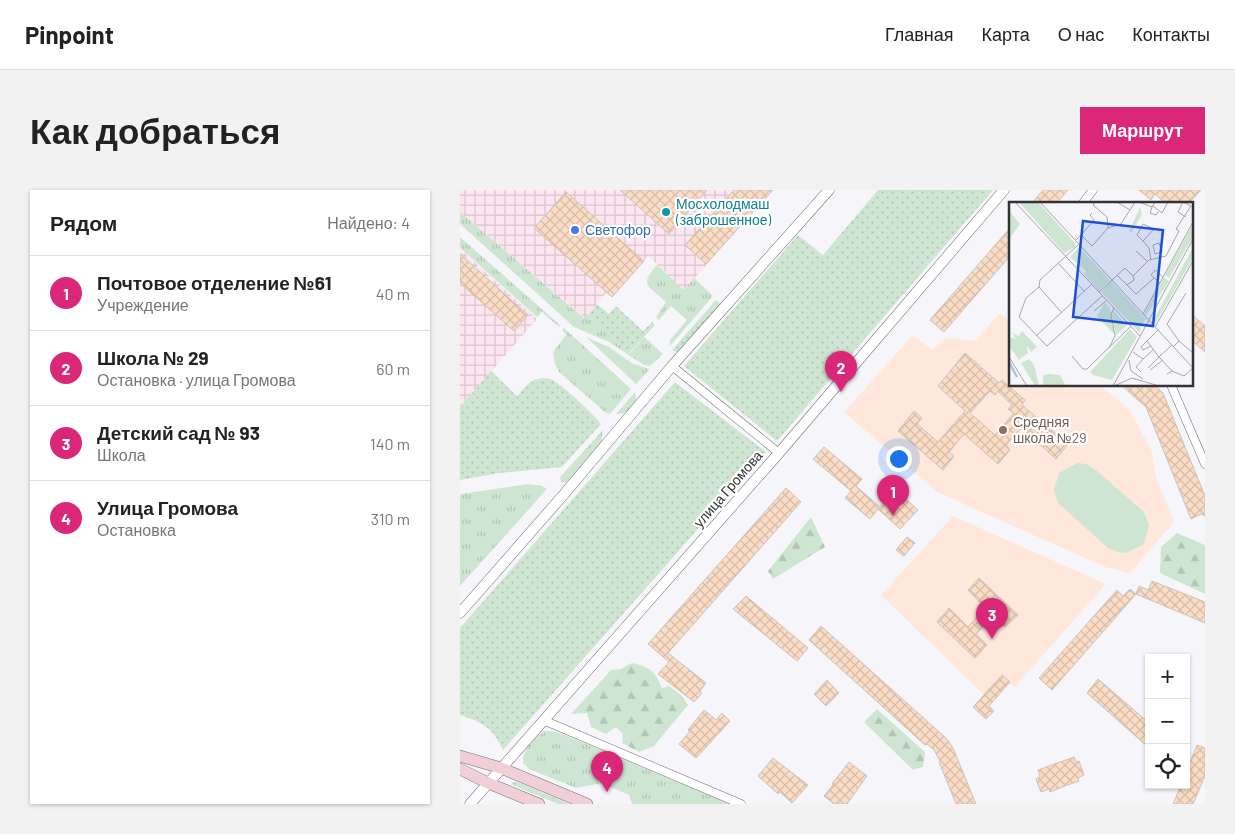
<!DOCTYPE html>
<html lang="ru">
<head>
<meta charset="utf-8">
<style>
	body { margin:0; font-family:Barlow,sans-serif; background:#f2f2f2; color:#222 }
	.controls { position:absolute; right:15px; bottom:15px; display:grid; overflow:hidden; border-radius:0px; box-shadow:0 1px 4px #0004 }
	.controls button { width:45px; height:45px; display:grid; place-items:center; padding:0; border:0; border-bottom:1px solid #e0e0e0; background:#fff; color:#222; font:25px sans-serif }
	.you { position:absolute; left:438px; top:268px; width:18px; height:18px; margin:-12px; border:4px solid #fff; border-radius:50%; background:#1a73e8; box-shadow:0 0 0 8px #1a73e833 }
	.badge { display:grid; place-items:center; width:32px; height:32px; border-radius:50%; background:#db2777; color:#fff; font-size:16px; font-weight:700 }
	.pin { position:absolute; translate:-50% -41px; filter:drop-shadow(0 1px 2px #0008) }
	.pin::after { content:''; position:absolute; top:26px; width:18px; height:15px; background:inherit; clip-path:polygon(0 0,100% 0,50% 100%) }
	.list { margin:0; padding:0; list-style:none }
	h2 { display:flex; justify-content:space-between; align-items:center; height:65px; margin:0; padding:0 20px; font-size:21px }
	h2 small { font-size:16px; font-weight:400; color:#767676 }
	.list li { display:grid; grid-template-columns:32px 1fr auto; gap:15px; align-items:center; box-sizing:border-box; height:75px; padding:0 20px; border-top:1px solid #e0e0e0 }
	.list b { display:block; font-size:19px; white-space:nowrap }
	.list p { margin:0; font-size:16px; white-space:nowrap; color:#767676 }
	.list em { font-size:16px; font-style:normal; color:#767676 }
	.icon { flex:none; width:28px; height:28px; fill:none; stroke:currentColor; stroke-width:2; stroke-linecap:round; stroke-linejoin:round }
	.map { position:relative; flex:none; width:745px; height:614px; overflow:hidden; border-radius:0px }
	header { display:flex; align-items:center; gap:30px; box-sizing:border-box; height:70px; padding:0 25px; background:#fff; border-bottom:1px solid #e0e0e0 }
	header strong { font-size:24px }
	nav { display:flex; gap:28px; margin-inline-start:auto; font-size:18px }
	.intro { display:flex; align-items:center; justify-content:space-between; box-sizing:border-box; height:120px; padding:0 30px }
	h1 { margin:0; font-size:35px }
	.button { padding:12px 22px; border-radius:0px; background:#db2777; color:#fff; font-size:18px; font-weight:700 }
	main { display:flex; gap:30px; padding:0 30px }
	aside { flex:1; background:#fff; border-radius:0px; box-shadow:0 1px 4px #0004 }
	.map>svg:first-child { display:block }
	.industrial { fill:url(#industrial-grid) }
	.education { fill:#ffe8db }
	.grass { fill:url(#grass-tufts) }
	.forest { fill:url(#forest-firs) }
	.park { fill:url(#park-dots) }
	.garden { fill:#cee6d1 }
	.building { fill:url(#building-cross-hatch); stroke:#c7c4c1; fill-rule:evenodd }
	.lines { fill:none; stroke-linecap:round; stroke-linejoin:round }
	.minor-casing { stroke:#6e6e71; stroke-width:9 }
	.tertiary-casing { stroke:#6e6e71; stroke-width:11 }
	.secondary-casing { stroke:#6e6e71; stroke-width:12 }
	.minor { stroke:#fff; stroke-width:8 }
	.tertiary { stroke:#fff; stroke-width:10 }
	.secondary { stroke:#f0cfd8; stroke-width:11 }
	.culture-dot { fill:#0f9aa8; stroke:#fff; stroke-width:2 }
	.shop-dot { fill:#3f7fe0; stroke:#fff; stroke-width:2 }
	.education-dot { fill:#8d6e63; stroke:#fff; stroke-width:2 }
	.labels { text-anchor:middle; stroke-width:4.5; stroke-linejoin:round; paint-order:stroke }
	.culture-label { font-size:14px; fill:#0d838f; stroke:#fff; text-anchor:start }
	.shop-label { font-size:14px; fill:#366cbe; stroke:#fff; text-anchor:start }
	.education-label { font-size:14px; fill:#785e54; stroke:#fff; text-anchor:start }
	.street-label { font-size:14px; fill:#333335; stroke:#fff }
	.inset-river { fill:none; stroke:#9ecae4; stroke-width:2.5 }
	.inset-road { fill:none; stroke:#a8a8ab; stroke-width:1 }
	.view { fill:#1d4ed8; fill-opacity:0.15; stroke:#1d4ed8; stroke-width:2.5 }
	.inset-edge { fill:none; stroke:#333335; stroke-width:2.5 }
</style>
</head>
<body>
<header>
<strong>Pinpoint</strong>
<nav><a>Главная</a><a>Карта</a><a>О нас</a><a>Контакты</a></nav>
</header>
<div class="intro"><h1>Как добраться</h1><a class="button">Маршрут</a></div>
<main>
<aside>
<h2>Рядом<small>Найдено: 4</small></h2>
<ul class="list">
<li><span class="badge">1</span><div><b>Почтовое отделение №61</b><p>Учреждение</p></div><em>40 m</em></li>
<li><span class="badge">2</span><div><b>Школа № 29</b><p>Остановка · улица Громова</p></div><em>60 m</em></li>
<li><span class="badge">3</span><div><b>Детский сад № 93</b><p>Школа</p></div><em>140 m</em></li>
<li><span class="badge">4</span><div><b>Улица Громова</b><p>Остановка</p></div><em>310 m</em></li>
</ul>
</aside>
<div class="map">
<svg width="745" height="614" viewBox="0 0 745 614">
	<defs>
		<pattern id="industrial-grid" width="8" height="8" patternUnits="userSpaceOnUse" patternTransform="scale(1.25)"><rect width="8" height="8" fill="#fde5f1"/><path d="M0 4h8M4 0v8" fill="none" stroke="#d9c5cf"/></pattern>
		<pattern id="grass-tufts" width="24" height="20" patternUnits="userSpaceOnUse" patternTransform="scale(1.25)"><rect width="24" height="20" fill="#cee6d1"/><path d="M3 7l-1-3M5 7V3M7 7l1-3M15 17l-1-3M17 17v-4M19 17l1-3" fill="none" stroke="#b1c6b4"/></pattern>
		<pattern id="forest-firs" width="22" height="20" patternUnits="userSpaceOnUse" patternTransform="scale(1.25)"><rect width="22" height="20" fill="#cee6d1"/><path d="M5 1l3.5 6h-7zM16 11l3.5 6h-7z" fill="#b1c6b4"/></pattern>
		<pattern id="park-dots" width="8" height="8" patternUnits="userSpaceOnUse" patternTransform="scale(1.25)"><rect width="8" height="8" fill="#cee6d1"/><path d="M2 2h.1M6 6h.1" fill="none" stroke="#b1c6b4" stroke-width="1.8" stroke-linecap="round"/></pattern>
		<pattern id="building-cross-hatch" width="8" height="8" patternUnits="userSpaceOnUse" patternTransform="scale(1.25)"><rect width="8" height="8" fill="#fbdcc4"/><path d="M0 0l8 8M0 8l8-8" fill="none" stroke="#d8bda9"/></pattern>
	</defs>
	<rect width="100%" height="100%" fill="#f6f6fa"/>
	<!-- industrial -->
	<path class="industrial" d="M0 0H313L224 100 188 66 152 107 146 103 125 128 0 22Z
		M0 59 77 129 0 217Z"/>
	<!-- education -->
	<path class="education" d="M540 123 550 131V195H639L669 219 691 259 696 287 714 332 670 383 645 377 477 302 384 222 453 145 472 160 486 148 515 151Z
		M493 326 646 394 555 497 550 493 538 506 526 514 534 521 526 529 513 517 524 505 421 405Z"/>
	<!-- grass -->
	<path class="grass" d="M0 22 124 128 128 125 170 163 184 147 203 164 190 176 184 175 149 152 114 137 0 34Z
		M0 47 100 135 99 137 82 122 77 127 0 58Z
		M197 75 224 100 234 88 253 106 210 156V150L227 130 211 116 199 130 196 127 206 112C189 96 178 96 197 75Z
		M104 138 171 199 150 224 145 222 99 182 95 174 93 162 106 145 102 140Z
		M126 147 149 157 173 174 190 179 176 194Z
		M175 202 177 212 167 223 156 224Z
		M143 240 141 254 113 290 104 293 101 292 100 287Z
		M68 294 82 296 87 299 0 396V304Z
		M84 541H91L102 544 270 614H172L169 605 142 593 116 598 69 579 63 573C63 557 73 550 84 541Z
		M52 592H57L110 614H98L55 596 52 594Z"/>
	<!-- forest -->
	<path class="forest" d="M351 327 365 357 313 389 308 381Z
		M717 343 745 355V404L700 383 701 357Z
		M172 473C190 477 195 481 202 498L209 496 221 505 228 515 194 556 179 562 162 553 163 544 156 537 146 544 131 537 127 523 111 524 151 480 161 479Z
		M417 519 465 562 463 577 453 580 404 532Z"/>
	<!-- park -->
	<path class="park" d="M418 0H533L317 251 224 176 338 45 363 65Z
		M256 110 263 116 219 163 212 160Z
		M137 114 149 124 156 116 183 141 192 132 195 135 169 163 128 125Z
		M31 181 57 206C63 200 68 191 78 189 81 188 87 188 90 189 98 191 136 226 141 234L102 277 39 283 0 290V217Z
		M215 192 306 262 43 560C32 537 24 533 0 525V438Z"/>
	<!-- garden -->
	<path class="garden" d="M618 273 626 274 636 280 684 322 689 335 684 354 666 363 658 362 648 358 598 313 594 300 599 283Z"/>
	<!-- building -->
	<path class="building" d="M160 0H247L209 44Z
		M274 0H313L246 74 225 55Z
		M583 0H608L596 14H571Z
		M679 0H741L728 14H706L695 4 691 10Z
		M106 2 184 71 152 107 74 38Z
		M550 38V66L484 142 470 130Z
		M0 64 68 125 54 141 0 93Z
		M731 124 745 136V162L731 150Z
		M505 163 539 193 542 190 565 210 562 215 608 254 596 269 561 238 546 255 550 260 538 274 504 244 489 262 494 266 483 280 438 241 454 221 462 228 457 234 478 252 505 221 478 196ZM530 201 535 205 538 201 552 215 548 219 554 223 535 245 510 223Z
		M661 195H694L703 203 745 306V326L741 324 731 329 686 217Z
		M364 257 402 289 396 296 420 317 424 312 427 315 438 302 458 320 440 339 418 319 410 329 385 308 391 301 353 269Z
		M326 298 341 312 208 463 246 493 240 501 242 503 234 512 198 484 209 472 188 454Z
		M447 347 455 353 444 366 436 360Z
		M519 388 558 425 545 437 534 426 516 444 527 455 515 468 477 432 489 418 508 437 525 418 508 400Z
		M692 391 745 412V433L676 404 679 396 688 400Z
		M670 399 676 404 592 500 579 488 657 400 663 406Z
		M286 406 348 458 337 471 273 419Z
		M361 436 487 549 493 558 516 614H496L479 572 480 571 474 560 467 554 465 555 349 450Z
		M542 485 550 492 529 516 534 521 526 529 513 517Z
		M638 489 689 533V558L627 503Z
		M367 490 379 503 366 516 354 504Z
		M244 520 256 530 262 523 270 531 236 568 219 554 230 541 228 540Z
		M737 555 745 558V586L733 614H713L721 595H726V582Z
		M614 567 616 572 619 571 624 585 618 588 619 591 602 597 590 602 589 599 581 602 576 589 580 587 578 580Z
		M313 568 348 595 332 613 320 602 318 604 298 586Z
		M389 572 407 586 387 614H374L364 606 373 595 372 594Z"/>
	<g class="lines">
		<defs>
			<path id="minor" d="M622 14 633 0
				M212 176 319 263
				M711 195 745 274
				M83 530 281 614"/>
			<path id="tertiary" d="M0 423 105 303 212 176 369 0
				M10 614 319 263 544 0"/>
			<path id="secondary" d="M0 566 41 578 127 614
				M0 579 28 593 79 614"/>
		</defs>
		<!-- minor casing -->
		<use href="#minor" class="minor-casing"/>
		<!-- tertiary casing -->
		<use href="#tertiary" class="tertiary-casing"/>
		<!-- secondary casing -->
		<use href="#secondary" class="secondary-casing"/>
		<!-- minor -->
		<use href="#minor" class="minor"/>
		<!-- tertiary -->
		<use href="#tertiary" class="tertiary"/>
		<!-- secondary -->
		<use href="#secondary" class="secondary"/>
	</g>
	<!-- markers -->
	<circle class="culture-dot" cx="206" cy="22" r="5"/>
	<circle class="shop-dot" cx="115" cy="40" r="5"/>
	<circle class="education-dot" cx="543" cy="240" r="5"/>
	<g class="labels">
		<!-- culture labels -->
		<g class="culture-label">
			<text x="216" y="19">Мосхолодмаш<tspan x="216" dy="16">(заброшенное)</tspan></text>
		</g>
		<!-- shop labels -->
		<g class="shop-label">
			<text x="125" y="45">Светофор</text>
		</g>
		<!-- education labels -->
		<g class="education-label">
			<text x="553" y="237">Средняя<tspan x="553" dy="16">школа №29</tspan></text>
		</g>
		<!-- street labels -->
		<g class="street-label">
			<text transform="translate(268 299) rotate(-49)" y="5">улица Громова</text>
		</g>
	</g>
	<!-- overview -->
	<g transform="translate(549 12)">
		<rect width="184" height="184" fill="#f6f6fa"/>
		<path d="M1 10 11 22 1 36 0 35ZM184 22V35L160 76 156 73ZM184 45V56L146 122 144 119ZM155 75 160 79 137 114 135 112ZM104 108 118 123 107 133 103 113ZM121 127 128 135 103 178 84 173 81 170Z" fill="#cee6d1"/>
		<path d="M131 5 133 12 123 30H120ZM13 129 28 145 22 150 18 144 19 151 10 158 0 144V135L7 137 3 131 10 134ZM20 157 25 163 30 184H26L12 161ZM39 172 51 173 57 184H34V173Z" fill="#cee6d1"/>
		<path d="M10 0H29L66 41V45L55 51ZM70 45 101 78 90 89 75 72 77 69 61 55ZM102 79 137 117 132 123 131 131 92 90ZM96 100 101 106 105 132 88 114Z" fill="#cee6d1"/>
		<path class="inset-river" d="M0 160 8 175"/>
		<path class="inset-road" d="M6 0 131 134M31 0 184 166M86 0 84 3 98 15 99 26M108 0 121 8M130 0 143 5 146 0M174 0 169 10 177 15M144 4 153 11 159 0M143 5 141 11 147 13 149 10M72 33 85 18 81 13 83 11M66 39 72 33 83 44 99 26 112 22 126 0M134 39 145 27 134 22 128 33 134 39 140 46 142 58M150 41 153 50 146 52 144 43ZM69 43 31 78 30 85 17 96 10 115 38 144 93 94M127 49 139 60M49 61 75 89M108 73 127 92 145 76M151 81 142 73 146 68 154 75M118 83 125 78 124 74 140 58 157 54 170 29 167 27 182 4 174 0M30 85 53 111M90 90 116 66 124 74M85 109 98 98M134 112 184 20M146 125 184 59M27 134 83 82M138 139 132 145 134 148 142 144M170 139 158 122 177 91M164 145 170 139 184 151M100 146 106 134 102 112 105 106M124 150 134 157 145 147M63 154 74 167H78L122 124M0 155 18 184M120 158 122 169 134 177M139 166 150 155 138 139 149 128M141 168 154 158M163 169 175 174 184 166M132 170 127 165 134 157M158 172 163 169 150 155 163 143M104 184 184 37M105 184 123 176 150 184"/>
		<path class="view" d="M74 19 154 28 144 124 64 115Z"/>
		<rect width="184" height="184" class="inset-edge"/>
	</g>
</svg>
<div class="controls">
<button>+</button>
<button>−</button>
<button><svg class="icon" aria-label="locate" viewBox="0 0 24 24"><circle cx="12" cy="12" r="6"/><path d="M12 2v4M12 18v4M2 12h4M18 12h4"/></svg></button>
</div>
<div class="you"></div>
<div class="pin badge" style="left:433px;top:326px">1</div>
<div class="pin badge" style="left:381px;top:202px">2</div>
<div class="pin badge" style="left:532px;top:449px">3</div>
<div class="pin badge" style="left:147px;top:602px">4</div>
</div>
</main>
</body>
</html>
